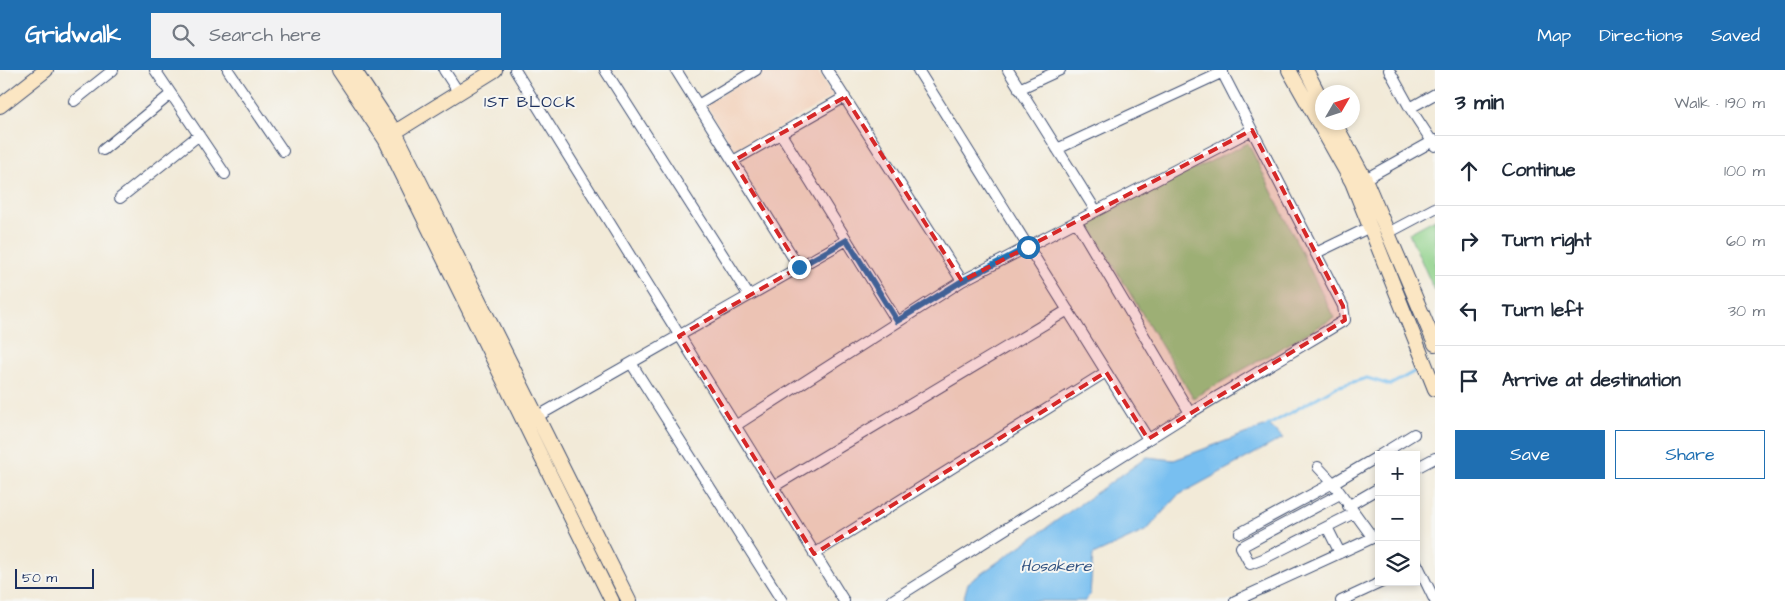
<!DOCTYPE html>
<html lang="en">
<head>
<meta charset="utf-8">
<style>
	body { margin:0; font-family:"Architects Daughter",sans-serif; background:#f2f2f3; color:#1f2937 }
	.controls { position:absolute; right:15px; bottom:15px; display:grid; overflow:hidden; border-radius:0px; box-shadow:0 2px 8px #0003 }
	.controls button { width:45px; height:45px; display:grid; place-items:center; padding:0; border:0; border-bottom:1px solid #e0e1e3; background:#fff; color:#1f2937; font:25px sans-serif }
	.compass { position:absolute; left:1315px; top:15px; width:45px; height:45px; border-radius:50%; background:#fff; box-shadow:0 2px 8px #0003; rotate:51deg }
	.scale { position:absolute; left:15px; bottom:12px; width:79px; box-sizing:border-box; padding-left:5px; border:2px solid #1b2f5e; border-top:0; font-size:14px; line-height:18px; white-space:nowrap; color:#1b2f5e; -webkit-text-stroke:4px #f6f6f2; paint-order:stroke }
	.stop { position:absolute; width:15px; height:15px; margin:-11px; border:4px solid #1f6fb2; border-radius:50%; background:#fff }
	.stop.end { background:#1f6fb2; border-color:#fff; box-shadow:0 1px 5px #0008 }
	.list { margin:0; padding:0; list-style:none }
	h2 { display:flex; justify-content:space-between; align-items:center; height:65px; margin:0; padding:0 20px; font-size:21px }
	h2 small { font-size:16px; font-weight:400; color:#747a83 }
	.list li { display:grid; grid-template-columns:32px 1fr auto; gap:15px; align-items:center; box-sizing:border-box; height:70px; padding:0 20px; border-top:1px solid #e0e1e3 }
	.list b { display:block; font-size:19px; white-space:nowrap }
	.list em { font-size:16px; font-style:normal; color:#747a83 }
	.actions { display:flex; gap:10px; padding:15px 20px }
	.actions a { flex:1; padding:11px 0; border:1px solid #1f6fb2; border-radius:0px; text-align:center; font-size:18px; color:#1f6fb2 }
	.actions .main { background:#1f6fb2; color:#fff }
	.icon { flex:none; width:28px; height:28px; fill:none; stroke:currentColor; stroke-width:2; stroke-linecap:round; stroke-linejoin:round }
	.map { position:relative; flex:none; width:1435px; height:531px; overflow:hidden }
	header { display:flex; align-items:center; gap:30px; box-sizing:border-box; height:70px; padding:0 25px; background:#1f6fb2; color:#fff }
	header strong { font-size:24px }
	nav { display:flex; gap:28px; margin-inline-start:auto; font-size:18px }
	.search { width:350px; height:45px; background:#f2f2f3; display:flex; align-items:center; gap:12px; box-sizing:border-box; padding:0 18px; border-radius:0px; color:#747a83; font-size:19px }
	main { display:flex }
	aside { flex:1; background:#fff }
	.map>svg:first-child { display:block }
	.built { fill:#f3d4bf }
	.green { fill:#8fd189; stroke:#558074 }
	.water { fill:#78bff0; stroke:#4a77a7 }
	.lines { fill:none; stroke-linecap:round; stroke-linejoin:round }
	.stream { stroke:#78bff0; stroke-width:3 }
	.street-casing { stroke:#3b4b70; stroke-width:12 }
	.secondary-casing { stroke:#3b4b70; stroke-width:16 }
	.street { stroke:#fff; stroke-width:10 }
	.secondary { stroke:#fbe6c3; stroke-width:14 }
	.route { stroke:#1f6fb2; stroke-width:6 }
	.marked { fill:#d62828; fill-opacity:0.2; stroke:#d62828; stroke-width:4; stroke-dasharray:10 6; stroke-linejoin:round }
	.labels { text-anchor:middle; stroke-width:4; stroke-linejoin:round; paint-order:stroke }
	.neighbourhood-label { font-size:16px; letter-spacing:1px; fill:#1b2f5e; stroke:#f6f6f2 }
	.water-label { font-size:16px; font-style:italic; fill:#325382; stroke:#f6f6f2 }
</style>
</head>
<body>
<header>
<strong>Gridwalk</strong>
<div class="search"><svg class="icon" aria-label="search" viewBox="0 0 24 24"><circle cx="10" cy="10" r="6"/><path d="M15 15l6 6"/></svg>Search here</div>
<nav><a>Map</a><a>Directions</a><a>Saved</a></nav>
</header>
<main>
<div class="map">
<svg width="1435" height="531" viewBox="0 0 1435 531">
	<rect width="100%" height="100%" fill="#f6f6f2"/>
	<filter id="ink" filterUnits="userSpaceOnUse"><feTurbulence type="fractalNoise" baseFrequency=".02" numOctaves="2"/><feDisplacementMap in="SourceGraphic" scale="10" xChannelSelector="R" yChannelSelector="G"/><feConvolveMatrix kernelMatrix="1 2 1 2 8 2 1 2 1" color-interpolation-filters="sRGB"/></filter>
	<filter id="wash" filterUnits="userSpaceOnUse"><feTurbulence type="fractalNoise" baseFrequency=".0096" numOctaves="4" result="noise"/><feDisplacementMap in="SourceGraphic" scale="20" xChannelSelector="R" yChannelSelector="G"/><feGaussianBlur stdDeviation="1.12" result="paint"/><feColorMatrix in="noise" values="0 0 0 0 0 0 0 0 0 0 0 0 0 0 0 0 0 1.4 0 .05"/><feComposite in="paint" operator="in"/></filter>
	<g filter="url(#wash)">
		<rect width="100%" height="100%" fill="#f2ead8"/>
		<!-- built -->
		<path class="built" d="M762 0H817L833 26 736 84 706 34Z"/>
		<!-- green -->
		<path class="green" d="M1248 73 1334 248 1193 328 1087 152Z
			M1435 149V222L1409 163Z"/>
		<!-- water -->
		<path class="water" d="M1269 355 1283 368 1177 426 1147 460 1093 485 1090 524 1085 531H963L968 513 1147 387 1174 390Z"/>
		<g class="lines">
			<!-- stream -->
			<path class="stream" d="M1267 356 1336 317 1367 308 1390 315 1421 298"/>
		</g>
	</g>
	<g filter="url(#ink)">
		<g class="lines">
			<defs>
				<path id="street" d="M155 0 225 104
					M228 0 283 81
					M444 0 459 23
					M515 0 844 531
					M605 0 749 226
					M676 0 799 197
					M827 0 962 211
					M918 0 1148 369
					M1008 0 1096 141
					M1389 0 1410 38 1435 76
					M1019 19 1060 0
					M74 31 113 0
					M698 35 756 0
					M1410 38 1435 24
					M781 64 897 251
					M1057 79 1223 2
					M103 80 171 24
					M733 91 845 27
					M1360 110 1365 109 1435 70
					M120 128 199 65
					M1388 163 1435 138
					M1316 183 1370 157
					M631 293 782 531
					M1190 343 1345 250 1343 236 1221 0
					M531 350 847 170
					M735 356 962 211 1252 60
					M1380 385 1414 364
					M1318 397 1333 413 1373 468
					M1416 398 1435 388
					M773 417 1068 240
					M1340 424 1241 477 1250 494 1263 489 1354 443
					M1348 436 1379 418
					M1327 457 1340 483
					M1240 463 1333 413 1379 386
					M814 484 1106 302
					M1416 492 1435 531
					M891 531 1190 343 1076 151
					M1235 531 1379 465
					M1341 531 1382 512"/>
				<path id="secondary" d="M339 0 385 69 612 531
					M354 0 395 62 629 531
					M1289 0 1352 112 1435 319
					M1306 0 1322 31
					M0 36 46 0
					M1334 52 1365 109 1435 274
					M387 67 495 0"/>
			</defs>
			<!-- street casing -->
			<use href="#street" class="street-casing"/>
			<!-- secondary casing -->
			<use href="#secondary" class="secondary-casing"/>
			<!-- street -->
			<use href="#street" class="street"/>
			<!-- secondary -->
			<use href="#secondary" class="secondary"/>
		</g>
	</g>
	<g class="lines" filter="url(#ink)">
		<!-- route -->
		<path class="route" d="M799 197 847 170 897 251 962 211 1028 177"/>
	</g>
	<!-- marked area -->
	<path class="marked" d="M845 27 962 211 1252 60 1343 236 1345 250 1148 369 1106 302 814 484 679 266 799 197 733 91Z"/>
	<g class="labels">
		<!-- neighbourhood labels -->
		<g class="neighbourhood-label">
			<text x="530" y="37">1ST BLOCK</text>
		</g>
		<!-- water labels -->
		<g class="water-label">
			<text x="1056" y="501">Hosakere</text>
		</g>
	</g>
</svg>
<div class="controls">
<button>+</button>
<button>−</button>
<button><svg class="icon" aria-label="layers" viewBox="0 0 24 24"><path d="M12 4l9 5-9 5-9-5zM3 14l9 5 9-5"/></svg></button>
</div>
<svg class="compass" viewBox="-18 -18 36 36"><path d="M0-13l5 13h-10z" fill="#e53935"/><path d="M0 13l5-13h-10z" fill="#747a83"/></svg>
<div class="scale">50 m</div>
<div class="stop" style="left:1028px;top:177px"></div>
<div class="stop end" style="left:799px;top:197px"></div>
</div>
<aside>
<h2>3 min<small>Walk · 190 m</small></h2>
<ul class="list">
<li><svg class="icon" aria-label="ahead" viewBox="0 0 24 24"><path d="M12 20V5M6 11l6-6 6 6"/></svg><div><b>Continue</b></div><em>100 m</em></li>
<li><svg class="icon" aria-label="right" viewBox="0 0 24 24"><path d="M7 20v-9h11M14 6l5 5-5 5"/></svg><div><b>Turn right</b></div><em>60 m</em></li>
<li><svg class="icon" aria-label="left" viewBox="0 0 24 24"><path d="M17 20v-9H6M10 6l-5 5 5 5"/></svg><div><b>Turn left</b></div><em>30 m</em></li>
<li><svg class="icon" aria-label="arrive" viewBox="0 0 24 24"><path d="M6 21V4h12l-3 4 3 4H6"/></svg><div><b>Arrive at destination</b></div></li>
</ul>
<div class="actions"><a class="main">Save</a><a>Share</a></div>
</aside>
</main>
</body>
</html>
